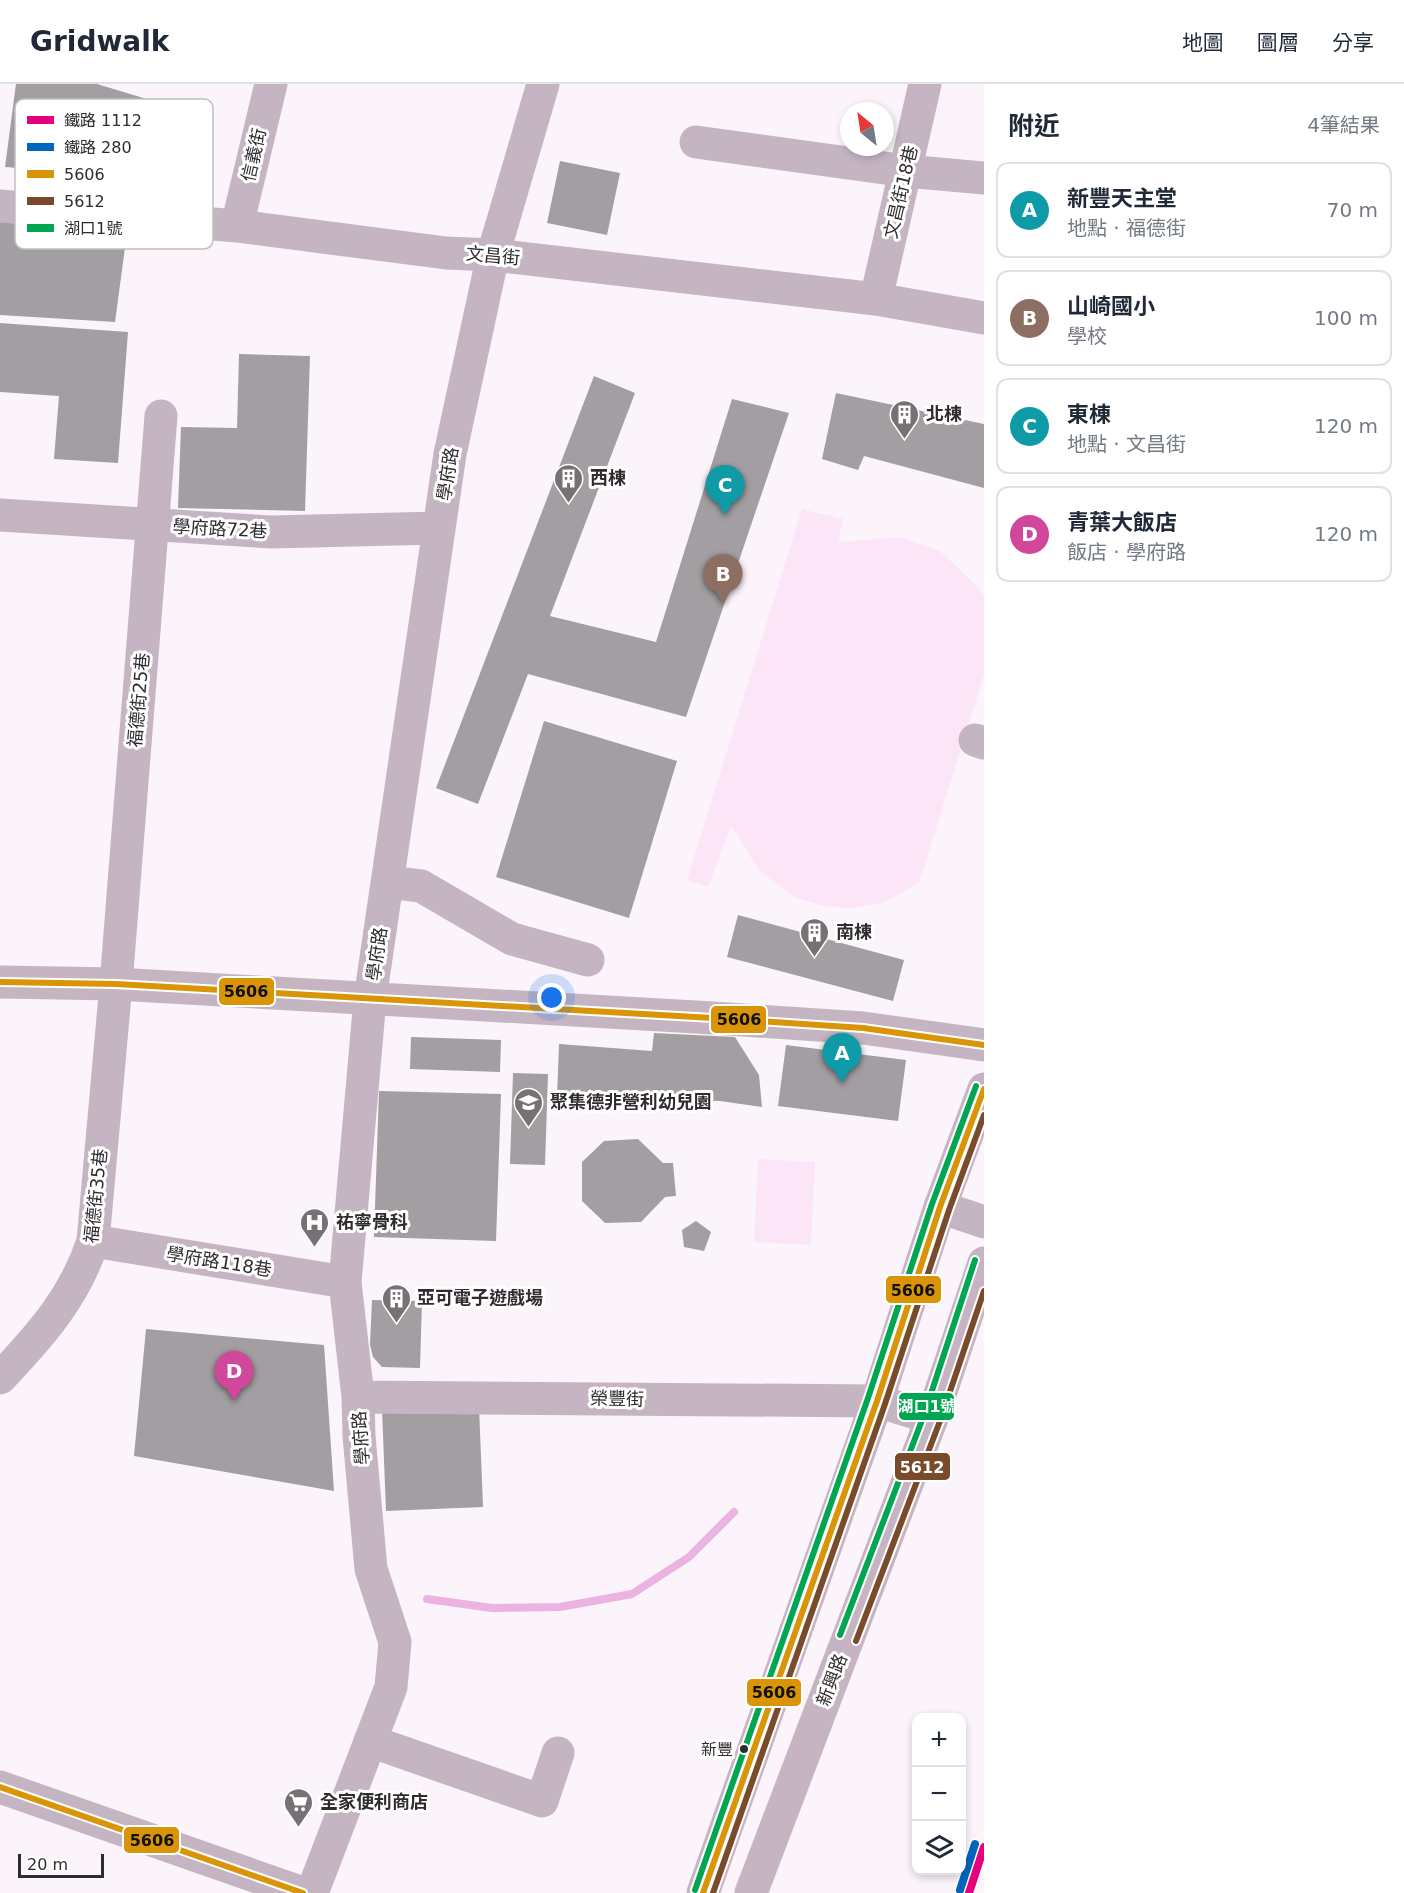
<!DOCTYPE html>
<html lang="zh-TW">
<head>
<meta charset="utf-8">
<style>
	body { margin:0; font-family:"DejaVu Sans","Noto Sans TC",sans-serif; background:#f6f6f7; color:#1f2937 }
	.controls { position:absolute; right:18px; bottom:18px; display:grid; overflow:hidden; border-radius:12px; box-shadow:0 3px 9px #0003 }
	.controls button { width:54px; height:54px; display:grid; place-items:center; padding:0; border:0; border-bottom:2px solid #e0e1e3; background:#fff; color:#1f2937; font:30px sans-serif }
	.compass { position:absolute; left:840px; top:18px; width:54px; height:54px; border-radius:50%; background:#fff; box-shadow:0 3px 9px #0003; rotate:330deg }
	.scale { position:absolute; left:18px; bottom:15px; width:86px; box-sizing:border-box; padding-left:6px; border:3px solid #302b2f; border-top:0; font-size:16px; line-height:21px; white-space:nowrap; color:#302b2f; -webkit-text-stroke:4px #fff; paint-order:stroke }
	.you { position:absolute; left:552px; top:914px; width:21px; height:21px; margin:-15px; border:4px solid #fff; border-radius:50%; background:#1a73e8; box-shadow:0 0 0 9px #1a73e833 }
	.badge { display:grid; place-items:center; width:39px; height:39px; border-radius:50%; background:#b45309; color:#fff; font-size:20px; font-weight:700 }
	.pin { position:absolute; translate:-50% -50px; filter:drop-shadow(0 2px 3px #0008) }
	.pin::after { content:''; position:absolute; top:32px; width:21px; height:18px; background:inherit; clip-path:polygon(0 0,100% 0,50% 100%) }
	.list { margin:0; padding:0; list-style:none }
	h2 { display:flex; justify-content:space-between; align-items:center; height:78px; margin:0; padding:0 24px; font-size:26px }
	h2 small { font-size:20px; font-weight:400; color:#747a83 }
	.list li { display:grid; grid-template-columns:39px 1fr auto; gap:18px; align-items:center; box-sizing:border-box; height:96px; margin:0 12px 12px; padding:0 12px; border:2px solid #e0e1e3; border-radius:12px }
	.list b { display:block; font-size:22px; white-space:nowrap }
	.list p { margin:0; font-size:20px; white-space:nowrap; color:#747a83 }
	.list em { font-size:20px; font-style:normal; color:#747a83 }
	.icon { flex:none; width:33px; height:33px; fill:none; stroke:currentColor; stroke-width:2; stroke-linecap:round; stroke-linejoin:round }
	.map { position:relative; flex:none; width:984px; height:1809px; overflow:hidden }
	header { display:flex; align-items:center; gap:36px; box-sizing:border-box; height:84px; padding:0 30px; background:#fff; border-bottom:2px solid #e0e1e3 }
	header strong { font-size:28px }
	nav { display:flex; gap:33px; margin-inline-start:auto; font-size:21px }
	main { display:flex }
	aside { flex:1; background:#fff }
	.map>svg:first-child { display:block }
	.green { fill:#fde5f8 }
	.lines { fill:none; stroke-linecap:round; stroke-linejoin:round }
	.stream { stroke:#ecb2e1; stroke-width:8 }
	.building { fill:#a29ea2 }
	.minor { stroke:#c5b5c2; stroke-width:33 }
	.major { stroke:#c7b4c3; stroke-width:33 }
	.bus-1-casing { stroke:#fff; stroke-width:10 }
	.bus-2-casing { stroke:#fff; stroke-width:10 }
	.bus-3-casing { stroke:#fff; stroke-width:10 }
	.bus-1 { stroke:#d99407; stroke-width:6 }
	.bus-2 { stroke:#7a4b2a; stroke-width:6 }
	.bus-3 { stroke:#00a651; stroke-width:6 }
	.rail-1-casing { stroke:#fff; stroke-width:12 }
	.rail-2-casing { stroke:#fff; stroke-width:12 }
	.rail-1 { stroke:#e5007d; stroke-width:8 }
	.rail-2 { stroke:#0065bd; stroke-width:8 }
	.bus-dot { fill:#302b2f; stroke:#fff; stroke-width:2 }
	.labels { text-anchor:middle; stroke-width:6; stroke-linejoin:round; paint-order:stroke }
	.bus-label { font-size:16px; fill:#302b2f; stroke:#fff; text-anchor:end }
	.street-label { font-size:18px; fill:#302b2f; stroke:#fff }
	.poi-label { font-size:18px; font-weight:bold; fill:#302b2f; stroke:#fff; text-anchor:start }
	.key { fill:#fff; stroke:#c1bfc1; stroke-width:1.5 }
	.key-label { font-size:16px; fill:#302b2f }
	.line-badge { stroke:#fff; stroke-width:2 }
	.badge-label { font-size:16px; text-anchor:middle; font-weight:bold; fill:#fff }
	.pale-badge-label { font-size:16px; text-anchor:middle; font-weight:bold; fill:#111 }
</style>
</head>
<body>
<header>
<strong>Gridwalk</strong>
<nav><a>地圖</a><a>圖層</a><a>分享</a></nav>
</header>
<main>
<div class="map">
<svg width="984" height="1809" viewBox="0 0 984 1809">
	<rect width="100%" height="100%" fill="#fbf4fa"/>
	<!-- green -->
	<path class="green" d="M802 425 843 435 838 458 900 453 940 467 979 504 984 514V591L919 799 884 818 850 825 820 821 794 813 758 785 731 741 708 803 687 796Z
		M758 1075 815 1078 811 1161 754 1158Z"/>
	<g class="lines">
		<!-- stream -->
		<path class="stream" d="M427 1515 492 1524 560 1523 632 1510 689 1473 734 1428"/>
	</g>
	<!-- building -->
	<path class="building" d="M16 0H97L150 16V94L5 83Z
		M560 77 620 89 607 151 547 139Z
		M0 138 127 149 115 238 0 231Z
		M0 239 128 248 118 379 54 375 59 312 0 308Z
		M239 270 310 272 305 427 178 424 181 343 237 344Z
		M594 292 635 309 550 532 656 558 732 315 789 329 686 633 528 590 478 720 436 704Z
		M836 309 984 340V404L864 372 858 386 822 375Z
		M544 637 677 677 629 834 496 793Z
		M738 831 904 876 893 917 727 873Z
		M654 949 735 953 759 991 762 1023 720 1017 557 1013 559 960 652 967Z
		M411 953 501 956 500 988 410 985Z
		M786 961 906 976 898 1037 778 1022Z
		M513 989 548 990 545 1081 510 1080Z
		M379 1007 501 1010 496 1157 374 1153Z
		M638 1055 663 1079H673L676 1112 665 1113 641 1138 605 1139 582 1117V1078L604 1057Z
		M696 1137 711 1148 704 1167 684 1163 682 1146Z
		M372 1216 422 1217 420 1284 382 1283 373 1273 370 1261Z
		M146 1245 324 1261 334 1407 134 1372Z
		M479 1322 483 1423 386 1427 382 1325Z"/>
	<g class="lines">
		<!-- minor -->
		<path class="minor" d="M696 58 906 87 984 94
			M0 122 237 142 446 169 493 171 876 215 984 234
			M237 142 271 0
			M876 215 925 0
			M0 431 271 448 439 444
			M975 656 984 659
			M388 798 421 802 512 855 588 876
			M0 898 116 900 713 934 863 944 984 961
			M940 1123 984 1138
			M93 1157 345 1198
			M0 1294C40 1252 75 1213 93 1157L116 900 161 332
			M358 1313 877 1317 932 1334
			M370 1657 542 1717 558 1669
			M0 1703 303 1809
			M312 1809 391 1603 395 1558 371 1485 359 1352 358 1313 345 1198 370 915 450 370 493 171 543 0"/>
		<!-- major -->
		<path class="major" d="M703 1809 877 1317 940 1123 984 1005
			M751 1809 932 1334 984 1179"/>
		<defs>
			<path id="bus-1" d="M0 898 116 900 713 934 863 944 984 961
				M0 1703 303 1809
				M703 1809 877 1317 940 1123 984 1005"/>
			<path id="bus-2" d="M856 1557 940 1337 984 1207
				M713 1809 885 1320 949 1126 984 1031"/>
			<path id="bus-3" d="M840 1551 924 1331 975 1176
				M695 1806 868 1314 932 1120 976 1002"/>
		</defs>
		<!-- bus-1 casing -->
		<use href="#bus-1" class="bus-1-casing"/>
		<!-- bus-2 casing -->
		<use href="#bus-2" class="bus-2-casing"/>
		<!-- bus-3 casing -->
		<use href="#bus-3" class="bus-3-casing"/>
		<!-- bus-1 -->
		<use href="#bus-1" class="bus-1"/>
		<!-- bus-2 -->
		<use href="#bus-2" class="bus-2"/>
		<!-- bus-3 -->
		<use href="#bus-3" class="bus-3"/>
		<defs>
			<path id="rail-1" d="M969 1809 984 1763"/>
			<path id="rail-2" d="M960 1806 975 1760"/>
		</defs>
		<!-- rail-1 casing -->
		<use href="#rail-1" class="rail-1-casing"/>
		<!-- rail-2 casing -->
		<use href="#rail-2" class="rail-2-casing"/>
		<!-- rail-1 -->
		<use href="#rail-1" class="rail-1"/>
		<!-- rail-2 -->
		<use href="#rail-2" class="rail-2"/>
	</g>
	<!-- icons -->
	<defs>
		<symbol id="building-pin" viewBox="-11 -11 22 30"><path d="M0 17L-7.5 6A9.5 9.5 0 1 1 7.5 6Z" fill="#777176" stroke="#fff"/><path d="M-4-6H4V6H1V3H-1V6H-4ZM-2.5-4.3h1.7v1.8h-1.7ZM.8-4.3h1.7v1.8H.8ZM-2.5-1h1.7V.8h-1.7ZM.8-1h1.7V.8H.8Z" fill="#fff"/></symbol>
		<symbol id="school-pin" viewBox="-11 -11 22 30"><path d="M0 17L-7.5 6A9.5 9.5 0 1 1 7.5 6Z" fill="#777176" stroke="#fff"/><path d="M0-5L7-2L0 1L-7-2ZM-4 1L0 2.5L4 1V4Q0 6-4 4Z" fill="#fff"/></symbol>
		<symbol id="hospital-pin" viewBox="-11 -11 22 30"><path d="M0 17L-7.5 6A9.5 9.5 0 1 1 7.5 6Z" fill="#777176" stroke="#fff"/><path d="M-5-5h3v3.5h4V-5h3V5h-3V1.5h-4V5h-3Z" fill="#fff"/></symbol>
		<symbol id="supermarket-pin" viewBox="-11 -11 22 30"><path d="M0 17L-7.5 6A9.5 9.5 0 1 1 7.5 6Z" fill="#777176" stroke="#fff"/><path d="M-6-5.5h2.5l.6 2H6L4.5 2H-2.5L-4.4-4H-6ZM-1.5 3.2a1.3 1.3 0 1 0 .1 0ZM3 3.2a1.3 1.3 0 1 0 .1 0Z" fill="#fff"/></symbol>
	</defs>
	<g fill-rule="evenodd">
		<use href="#building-pin" x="888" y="314" width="33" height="45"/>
		<use href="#building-pin" x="552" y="378" width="33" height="45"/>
		<use href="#building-pin" x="798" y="832" width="33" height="45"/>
		<use href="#school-pin" x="512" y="1002" width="33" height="45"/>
		<use href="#hospital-pin" x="298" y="1122" width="33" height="45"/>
		<use href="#building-pin" x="380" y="1198" width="33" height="45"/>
		<use href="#supermarket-pin" x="282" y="1702" width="33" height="45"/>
	</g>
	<!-- markers -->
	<circle class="bus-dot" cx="744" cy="1665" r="5"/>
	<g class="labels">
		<!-- bus labels -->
		<g class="bus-label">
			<text x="733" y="1671">新豐</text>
		</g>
		<!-- street labels -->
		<g class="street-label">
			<text transform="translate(254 71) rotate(-77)" y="6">信義街</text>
			<text transform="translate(901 108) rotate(-77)" y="6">文昌街18巷</text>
			<text transform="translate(493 172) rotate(5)" y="6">文昌街</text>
			<text transform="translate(448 390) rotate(-81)" y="6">學府路</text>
			<text transform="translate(220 445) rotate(3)" y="6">學府路72巷</text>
			<text transform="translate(139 616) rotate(-85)" y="6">福德街25巷</text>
			<text transform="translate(377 870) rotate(-82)" y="6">學府路</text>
			<text transform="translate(96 1112) rotate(-84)" y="6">福德街35巷</text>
			<text transform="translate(219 1178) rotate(9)" y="6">學府路118巷</text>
			<text transform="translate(617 1315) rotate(1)" y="6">榮豐街</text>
			<text transform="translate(361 1354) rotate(-94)" y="6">學府路</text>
			<text transform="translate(832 1596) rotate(-69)" y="6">新興路</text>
		</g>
		<!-- poi labels -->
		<g class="poi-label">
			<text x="926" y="336">北棟</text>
			<text x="590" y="400">西棟</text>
			<text x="836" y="854">南棟</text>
			<text x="550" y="1024">聚集德非營利幼兒園</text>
			<text x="336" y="1144">祐寧骨科</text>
			<text x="417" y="1220">亞可電子遊戲場</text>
			<text x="320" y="1724">全家便利商店</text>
		</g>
	</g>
	<!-- legend -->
	<rect x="15" y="15" width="198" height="150" rx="9" class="key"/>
	<rect x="27" y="32" width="27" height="8" fill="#e5007d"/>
	<rect x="27" y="59" width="27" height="8" fill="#0065bd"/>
	<rect x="27" y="86" width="27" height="8" fill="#d99407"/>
	<rect x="27" y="113" width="27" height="8" fill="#7a4b2a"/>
	<rect x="27" y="140" width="27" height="8" fill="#00a651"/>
	<g class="key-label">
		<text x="64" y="42">鐵路 1112</text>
		<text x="64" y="69">鐵路 280</text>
		<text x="64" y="96">5606</text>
		<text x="64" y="123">5612</text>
		<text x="64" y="150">湖口1號</text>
	</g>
	<g class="line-badge">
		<rect x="218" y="893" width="57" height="29" rx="6" fill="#d99407"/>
		<rect x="710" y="921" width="57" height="29" rx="6" fill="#d99407"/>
		<rect x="885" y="1191" width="57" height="29" rx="6" fill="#d99407"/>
		<rect x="898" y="1308" width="57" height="29" rx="6" fill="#00a651"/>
		<rect x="894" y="1368" width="57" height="29" rx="6" fill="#7a4b2a"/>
		<rect x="746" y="1594" width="56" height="29" rx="6" fill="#d99407"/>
		<rect x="123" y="1742" width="57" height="28" rx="6" fill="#d99407"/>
	</g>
	<g class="badge-label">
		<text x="927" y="1328">湖口1號</text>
		<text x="922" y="1389">5612</text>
	</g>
	<g class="pale-badge-label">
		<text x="246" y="913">5606</text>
		<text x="739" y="941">5606</text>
		<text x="913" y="1212">5606</text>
		<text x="774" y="1614">5606</text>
		<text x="152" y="1762">5606</text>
	</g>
</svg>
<div class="controls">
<button>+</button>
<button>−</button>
<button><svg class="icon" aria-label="layers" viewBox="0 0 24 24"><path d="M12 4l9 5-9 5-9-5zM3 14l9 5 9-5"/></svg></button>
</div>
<svg class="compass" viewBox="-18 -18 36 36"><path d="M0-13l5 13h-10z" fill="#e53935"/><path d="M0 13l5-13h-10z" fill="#747a83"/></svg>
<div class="scale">20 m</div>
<div class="you"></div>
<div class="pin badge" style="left:842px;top:999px;background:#0f9aa8">A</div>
<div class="pin badge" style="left:723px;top:520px;background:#8d6e63">B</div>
<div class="pin badge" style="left:725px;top:431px;background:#0f9aa8">C</div>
<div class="pin badge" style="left:234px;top:1317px;background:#d1479c">D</div>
</div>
<aside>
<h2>附近<small>4筆結果</small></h2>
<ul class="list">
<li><span class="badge" style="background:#0f9aa8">A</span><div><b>新豐天主堂</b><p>地點 · 福德街</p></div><em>70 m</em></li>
<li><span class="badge" style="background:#8d6e63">B</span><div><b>山崎國小</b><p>學校</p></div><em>100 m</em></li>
<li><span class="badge" style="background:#0f9aa8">C</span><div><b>東棟</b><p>地點 · 文昌街</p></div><em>120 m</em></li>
<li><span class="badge" style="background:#d1479c">D</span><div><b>青葉大飯店</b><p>飯店 · 學府路</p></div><em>120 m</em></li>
</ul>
</aside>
</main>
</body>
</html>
